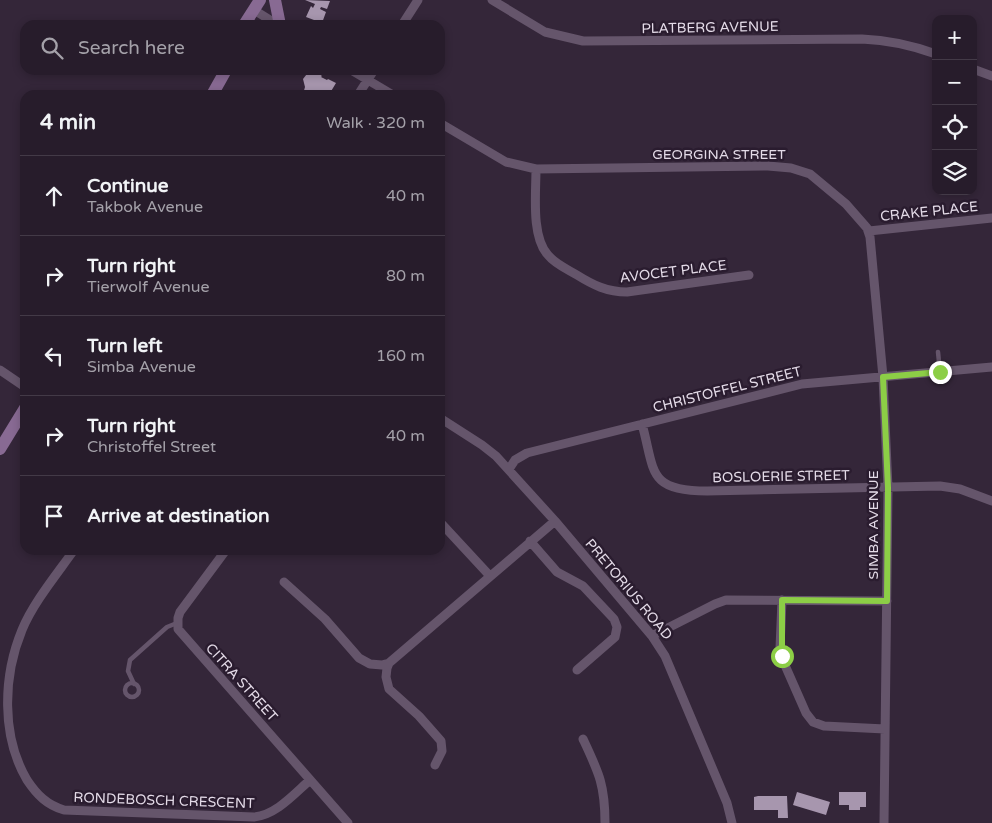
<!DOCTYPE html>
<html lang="en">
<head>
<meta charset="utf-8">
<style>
	body { margin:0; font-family:"Varela Round",sans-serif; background:#2f2533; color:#f1f3f6 }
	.controls { position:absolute; right:15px; top:15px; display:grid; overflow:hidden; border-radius:10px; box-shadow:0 2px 8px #0003 }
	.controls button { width:45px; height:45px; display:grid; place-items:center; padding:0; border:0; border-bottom:1px solid #433a47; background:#271c2b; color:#f1f3f6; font:25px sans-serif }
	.stop { position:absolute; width:15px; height:15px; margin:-11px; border:4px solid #8cce46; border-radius:50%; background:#fff }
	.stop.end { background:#8cce46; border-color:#fff; box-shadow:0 1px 5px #0008 }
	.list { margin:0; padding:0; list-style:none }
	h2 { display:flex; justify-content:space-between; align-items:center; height:65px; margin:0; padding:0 20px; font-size:21px }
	h2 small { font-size:16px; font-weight:400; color:#a4a1a9 }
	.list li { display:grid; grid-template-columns:32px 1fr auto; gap:15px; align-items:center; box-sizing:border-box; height:80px; padding:0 20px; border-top:1px solid #433a47 }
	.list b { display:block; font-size:19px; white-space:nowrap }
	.list p { margin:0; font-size:16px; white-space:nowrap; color:#a4a1a9 }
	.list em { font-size:16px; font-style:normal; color:#a4a1a9 }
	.icon { flex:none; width:28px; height:28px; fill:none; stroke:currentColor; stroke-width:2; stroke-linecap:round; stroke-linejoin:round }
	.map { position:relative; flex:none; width:992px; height:823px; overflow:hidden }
	.search { position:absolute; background:#271c2b; box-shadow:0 2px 8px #0003; left:20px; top:20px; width:425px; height:55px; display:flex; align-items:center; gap:12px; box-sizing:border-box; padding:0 18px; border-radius:15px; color:#a4a1a9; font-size:19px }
	.panel { position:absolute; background:#271c2b; box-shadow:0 2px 8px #0003; left:20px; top:90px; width:425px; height:465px; border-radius:15px }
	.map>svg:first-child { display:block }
	.building { fill:#a796ae }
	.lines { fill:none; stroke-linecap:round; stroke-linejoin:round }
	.lane { stroke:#65556b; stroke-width:4.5 }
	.street { stroke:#65556b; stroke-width:9 }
	.secondary { stroke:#886a93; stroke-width:12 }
	.route { stroke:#8cce46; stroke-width:6 }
	.labels { text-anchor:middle; stroke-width:5; stroke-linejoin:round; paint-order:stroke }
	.street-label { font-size:14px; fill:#e4dbe8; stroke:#2a1c2f }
</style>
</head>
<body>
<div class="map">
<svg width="992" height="823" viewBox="0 0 992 823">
	<rect width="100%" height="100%" fill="#342639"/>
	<!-- building -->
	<path class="building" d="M305 0 330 1 327 9 321 7 320 9 326 12 322 23 306 17 311 6 313 8 315 4Z
		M310 70 317 74V72L322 76 321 77 327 80 328 79 336 83 330 93 328 91 325 95 303 94 305 87 303 79Z
		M797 792 830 802 826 815 793 805Z
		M839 792H866V807H860V810H849V805H839Z
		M758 796H787L788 818H778V810H754V797Z"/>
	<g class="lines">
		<!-- lane -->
		<path class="lane" d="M938 352 940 372
			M125 690a7 7 0 1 1 14 0a7 7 0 1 1-14 0Z
			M134 684 128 671 130 660 167 627 177 623"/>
		<!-- street -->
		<path class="street" d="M492 0 545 32 583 41 862 39C888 40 911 45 936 54
			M254 10 278 25
			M402 25 418 0
			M973 69 992 76
			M351 70 393 95
			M358 95 374 70
			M440 123 506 162 536 169 768 166 791 168 810 174 846 204 867 228 870 237 883 377 888 488 884 823
			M536 169C536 193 531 237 548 255 555 264 567 269 577 275 593 285 607 292 627 292L749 275
			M869 231 992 218
			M0 370 25 387
			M440 418 482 445 496 456 555 521 652 636 665 656 727 803 732 823
			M642 424C655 471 647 491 707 491L940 486 960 489 992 501
			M509 469 515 460 527 453 802 384 992 367
			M440 522 490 576
			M530 541 557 572 583 586 614 619 617 627 615 637 577 670
			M74 550C57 574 33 603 22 630 3 676 1 736 27 780 37 795 47 805 64 810L254 817C276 815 294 794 310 780
			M226 550 180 612 178 618V629L348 823
			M284 582 325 619 359 658 370 664 382 665 389 663 555 521
			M782 600 780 648 784 663 806 713 813 722 824 726 885 729
			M652 636 715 604 726 600 887 601
			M389 663 387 668 386 677 389 689 419 716 441 741 442 751 435 765
			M583 739C599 773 605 785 605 823"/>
		<!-- secondary -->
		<path class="secondary" d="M275 0 280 25
			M244 25 260 0
			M212 95 226 70
			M0 449 25 408"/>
	</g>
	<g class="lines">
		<!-- route -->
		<path class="route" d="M782 656V600L887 601 888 488 883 377 940 372"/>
	</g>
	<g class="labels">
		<!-- street labels -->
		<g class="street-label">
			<text transform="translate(710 27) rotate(-1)" y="5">PLATBERG AVENUE</text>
			<text x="719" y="159">GEORGINA STREET</text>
			<text transform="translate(929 211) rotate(-6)" y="5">CRAKE PLACE</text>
			<text transform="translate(673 271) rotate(-7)" y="5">AVOCET PLACE</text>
			<text transform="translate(727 389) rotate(-14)" y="5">CHRISTOFFEL STREET</text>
			<text transform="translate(781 476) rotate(-1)" y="5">BOSLOERIE STREET</text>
			<text transform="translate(873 525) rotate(-90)" y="5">SIMBA AVENUE</text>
			<text transform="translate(629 589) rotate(50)" y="5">PRETORIUS ROAD</text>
			<text transform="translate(242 682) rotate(48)" y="5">CITRA STREET</text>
			<text transform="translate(164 800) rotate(2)" y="5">RONDEBOSCH CRESCENT</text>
		</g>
	</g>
</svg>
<div class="controls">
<button>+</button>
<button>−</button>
<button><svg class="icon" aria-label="locate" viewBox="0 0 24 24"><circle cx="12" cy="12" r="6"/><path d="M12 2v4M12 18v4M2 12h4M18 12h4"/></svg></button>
<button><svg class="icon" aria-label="layers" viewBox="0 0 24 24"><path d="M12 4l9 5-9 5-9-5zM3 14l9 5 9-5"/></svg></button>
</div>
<div class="stop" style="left:782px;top:656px"></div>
<div class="stop end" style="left:940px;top:372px"></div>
<div class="search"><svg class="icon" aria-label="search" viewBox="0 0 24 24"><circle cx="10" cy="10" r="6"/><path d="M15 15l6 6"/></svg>Search here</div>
<section class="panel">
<h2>4 min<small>Walk · 320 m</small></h2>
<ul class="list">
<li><svg class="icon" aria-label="ahead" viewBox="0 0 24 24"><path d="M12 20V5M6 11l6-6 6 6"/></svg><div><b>Continue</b><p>Takbok Avenue</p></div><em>40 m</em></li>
<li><svg class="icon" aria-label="right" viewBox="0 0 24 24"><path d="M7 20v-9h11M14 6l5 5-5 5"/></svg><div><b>Turn right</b><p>Tierwolf Avenue</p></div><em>80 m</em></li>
<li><svg class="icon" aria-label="left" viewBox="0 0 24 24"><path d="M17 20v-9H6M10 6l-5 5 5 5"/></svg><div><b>Turn left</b><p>Simba Avenue</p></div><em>160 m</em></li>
<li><svg class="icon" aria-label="right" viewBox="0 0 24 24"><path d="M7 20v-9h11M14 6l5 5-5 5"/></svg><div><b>Turn right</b><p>Christoffel Street</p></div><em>40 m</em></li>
<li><svg class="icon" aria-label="arrive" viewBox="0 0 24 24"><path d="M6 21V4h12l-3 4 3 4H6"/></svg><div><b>Arrive at destination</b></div></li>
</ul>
</section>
</div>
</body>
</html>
